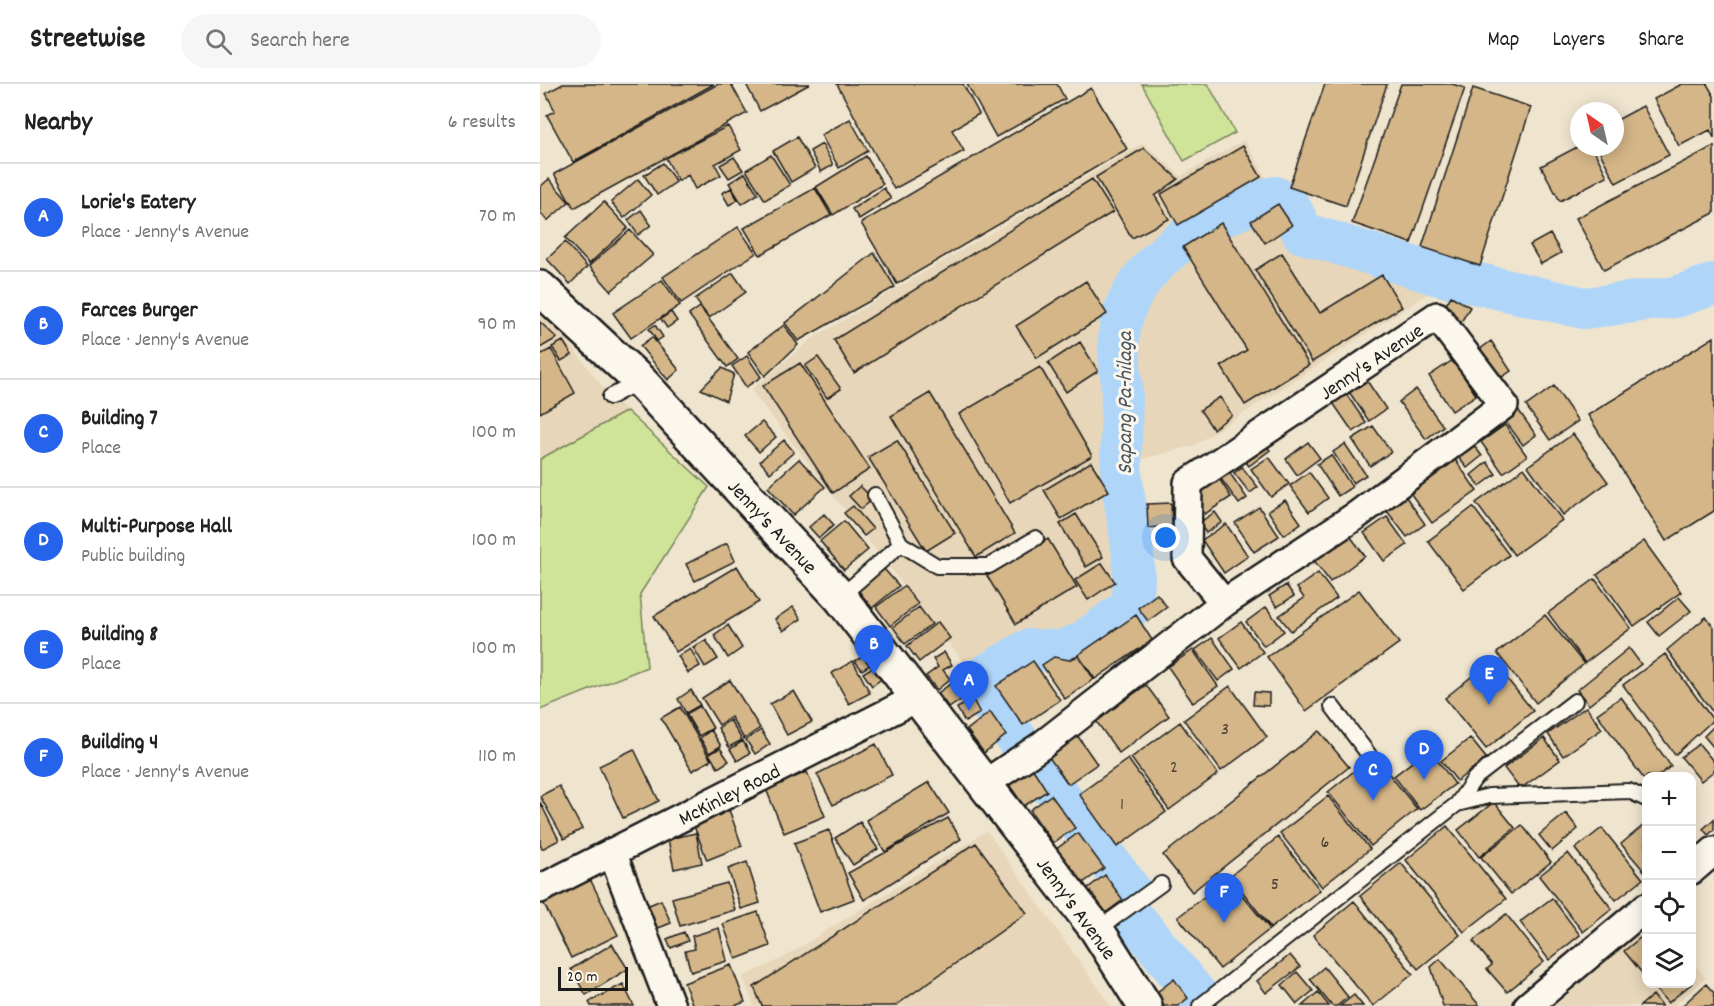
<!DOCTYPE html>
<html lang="en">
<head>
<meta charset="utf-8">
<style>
	body { margin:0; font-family:Dekko,sans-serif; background:#f6f6f6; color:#222 }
	.controls { position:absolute; right:18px; bottom:18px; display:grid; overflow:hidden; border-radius:12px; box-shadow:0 3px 15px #0003 }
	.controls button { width:54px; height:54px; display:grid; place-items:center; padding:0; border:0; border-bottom:2px solid #e0e0e0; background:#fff; color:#222; font:30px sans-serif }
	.compass { position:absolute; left:1030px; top:18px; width:54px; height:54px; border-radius:50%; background:#fff; box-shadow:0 3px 15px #0003; rotate:326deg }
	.scale { position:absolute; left:18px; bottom:15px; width:70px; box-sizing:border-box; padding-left:6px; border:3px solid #1c1c1c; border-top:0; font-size:16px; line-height:21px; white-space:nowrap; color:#1c1c1c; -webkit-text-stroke:4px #fbf7ec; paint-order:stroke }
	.you { position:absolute; left:626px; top:454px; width:21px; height:21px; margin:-15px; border:4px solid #fff; border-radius:50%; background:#1a73e8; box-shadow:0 0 0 9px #1a73e833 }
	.badge { display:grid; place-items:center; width:39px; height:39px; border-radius:50%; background:#2563eb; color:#fff; font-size:20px; font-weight:700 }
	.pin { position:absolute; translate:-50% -50px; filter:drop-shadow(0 2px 3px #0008) }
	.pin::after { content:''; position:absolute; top:32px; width:21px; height:18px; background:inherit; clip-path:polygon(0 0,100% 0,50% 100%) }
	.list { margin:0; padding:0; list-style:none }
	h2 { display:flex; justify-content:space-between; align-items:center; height:78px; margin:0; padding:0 24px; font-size:26px }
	h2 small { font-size:20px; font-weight:400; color:#767676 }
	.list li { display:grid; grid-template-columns:39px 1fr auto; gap:18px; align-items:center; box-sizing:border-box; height:108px; padding:0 24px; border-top:2px solid #e0e0e0 }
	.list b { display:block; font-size:22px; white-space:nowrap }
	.list p { margin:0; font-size:20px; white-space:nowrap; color:#767676 }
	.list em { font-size:20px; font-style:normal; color:#767676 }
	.icon { flex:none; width:33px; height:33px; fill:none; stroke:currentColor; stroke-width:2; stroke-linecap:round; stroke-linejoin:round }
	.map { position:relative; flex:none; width:1174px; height:922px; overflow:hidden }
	header { display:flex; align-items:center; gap:36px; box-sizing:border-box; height:84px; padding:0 30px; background:#fff; border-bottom:2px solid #e0e0e0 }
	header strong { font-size:28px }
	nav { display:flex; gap:33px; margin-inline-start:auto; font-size:21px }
	.search { width:420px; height:54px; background:#f6f6f6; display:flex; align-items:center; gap:15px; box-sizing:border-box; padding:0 21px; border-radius:33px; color:#767676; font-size:22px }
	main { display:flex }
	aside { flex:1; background:#fff }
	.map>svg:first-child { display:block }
	.built { fill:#e7d6b9 }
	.green { fill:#cfe499; stroke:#76805a; stroke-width:1.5 }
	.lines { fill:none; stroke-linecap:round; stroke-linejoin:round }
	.river { stroke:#afd6f9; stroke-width:42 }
	.building { fill:#d4b688; stroke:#1c1c1c; stroke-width:1.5 }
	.service-casing { stroke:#1c1c1c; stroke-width:18 }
	.minor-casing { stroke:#1c1c1c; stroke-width:32 }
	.tertiary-casing { stroke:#1c1c1c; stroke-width:38 }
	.service { stroke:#fbf7ec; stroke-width:14 }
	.minor { stroke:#fbf7ec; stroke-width:27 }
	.tertiary { stroke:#fbf7ec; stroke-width:33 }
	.labels { text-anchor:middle; stroke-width:6; stroke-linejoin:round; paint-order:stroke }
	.number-label { font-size:18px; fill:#4a4237 }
	.street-label { font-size:21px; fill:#1c1c1c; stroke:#fbf7ec }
	.water-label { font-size:22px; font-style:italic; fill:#48545e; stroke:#fbf7ec }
</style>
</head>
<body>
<header>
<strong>Streetwise</strong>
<div class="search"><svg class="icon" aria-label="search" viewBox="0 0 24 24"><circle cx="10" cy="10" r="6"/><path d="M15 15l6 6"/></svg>Search here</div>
<nav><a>Map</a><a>Layers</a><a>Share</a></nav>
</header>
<main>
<aside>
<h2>Nearby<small>6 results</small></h2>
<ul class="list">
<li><span class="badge">A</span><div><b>Lorie's Eatery</b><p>Place · Jenny's Avenue</p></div><em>70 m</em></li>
<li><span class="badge">B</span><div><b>Farces Burger</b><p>Place · Jenny's Avenue</p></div><em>90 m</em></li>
<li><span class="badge">C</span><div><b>Building 7</b><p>Place</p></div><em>100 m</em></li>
<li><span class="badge">D</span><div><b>Multi-Purpose Hall</b><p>Public building</p></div><em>100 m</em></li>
<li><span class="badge">E</span><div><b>Building 8</b><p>Place</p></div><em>100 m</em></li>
<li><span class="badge">F</span><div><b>Building 4</b><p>Place · Jenny's Avenue</p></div><em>110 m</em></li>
</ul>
</aside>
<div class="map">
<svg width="1174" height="922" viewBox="0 0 1174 922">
	<rect width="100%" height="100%" fill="#efe4ce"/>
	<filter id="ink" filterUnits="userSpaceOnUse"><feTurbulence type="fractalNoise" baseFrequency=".0167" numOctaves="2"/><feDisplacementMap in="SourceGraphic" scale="12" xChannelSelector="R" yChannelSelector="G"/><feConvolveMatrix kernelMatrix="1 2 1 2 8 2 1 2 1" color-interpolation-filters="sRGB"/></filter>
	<g filter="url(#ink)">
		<!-- built -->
		<path class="built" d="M704 56 762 153 917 191 653 362 587 379 606 495 599 522 539 569H490L443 603 211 306 273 254 603 59 641 92Z
			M0 233 25 253 70 313 87 327 0 375Z
			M447 747 571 922H214L203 893 241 875Z
			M1106 842V900H1152V877L1166 894 1133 922H1015Z"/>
		<!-- green -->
		<path class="green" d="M602 0H668L695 49 644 77Z
			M87 327 169 403 100 510 107 583 0 626V375Z"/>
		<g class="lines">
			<!-- river -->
			<path class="river" d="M485 666 434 598 488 566 522 567 542 559 591 523C599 483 589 446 583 406 579 372 582 339 582 305 581 287 578 268 579 251 586 180 673 128 735 113L751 125 763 149 895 190 1044 224 1136 213 1174 200
				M491 675 591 807
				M599 840 658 913"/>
		</g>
		<!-- building -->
		<path class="building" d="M23 0H174L33 78 7 31 15 27 6 9Z
			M178 0H191L207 29 34 124 14 90Z
			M206 0H270L220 27Z
			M297 0H423L439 30 412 46 424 67 354 105Z
			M427 0H517L525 15 456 53Z
			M785 0H847L806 122 749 103Z
			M861 0H912L925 4 871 159 812 139Z
			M1142 0H1167L1174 12V54L1170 46 1139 62 1114 15Z
			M551 4 587 65 357 200 321 139Z
			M933 4 991 23 940 182 882 163Z
			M1103 22 1129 71 1076 99 1057 63H1075V37Z
			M310 35 328 67 299 84 281 51Z
			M188 42 201 66 175 80 181 91 155 105 148 91 138 97 126 74Z
			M257 53 275 84 251 98 233 67Z
			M282 60 293 81 281 88 270 67Z
			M703 62 721 93 638 141 621 110Z
			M1039 62 1052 63 1067 92 1020 117 1001 82Z
			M1174 62V129L1064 186 1036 134Z
			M604 64 638 95 615 112 629 135 592 154 556 93Z
			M231 71 250 101 225 116 206 86Z
			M326 72 343 100 293 131 276 103Z
			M194 73 203 86 189 94 180 81Z
			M123 79 136 98 117 111 104 91Z
			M205 89 218 110 202 120 189 99Z
			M9 95 29 118 7 137 0 128V103Z
			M98 95 111 111 84 134 71 118Z
			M552 95 573 128 314 289 294 256Z
			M191 104 198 116 189 121 182 109Z
			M275 104 291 131 220 171 204 144Z
			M344 104 351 115 319 135 312 125Z
			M64 118 88 144 49 180 25 154Z
			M738 120 752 141 725 159 711 137Z
			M101 126 111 141 98 151 88 136Z
			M681 139 769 281 705 321 681 282 707 266 643 163Z
			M198 143 216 169 141 219 123 193Z
			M90 146 113 171 71 207 49 182Z
			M1010 150 1021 169 1001 180 990 161Z
			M25 158 47 183 30 200 7 175Z
			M334 169 355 203 258 257 245 239Z
			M742 169 780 229 842 191 862 223 772 278 715 186Z
			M193 189 206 208 169 234 155 215Z
			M122 196 140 221 91 254 73 229Z
			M546 197 567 230 497 274 476 242Z
			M911 212 930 223 920 240 901 229Z
			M160 223 198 275 187 283 149 231Z
			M131 228 137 237 127 244 121 235Z
			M0 238 17 254 0 264Z
			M115 241 123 253 117 257 109 245Z
			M244 241 258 261 225 292 208 268Z
			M112 253 139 286 128 296 100 262Z
			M1174 253V427L1126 457 1048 331Z
			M23 257 32 271 21 277 12 263Z
			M951 257 971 287 959 295 939 266Z
			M540 258 558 287 526 308 508 279Z
			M11 265 35 309 0 329V271Z
			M207 272 221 293 206 303 192 282Z
			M278 273 301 305 287 314 265 282Z
			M913 276 936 311 912 327 889 292Z
			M260 279 330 385 293 409 223 302Z
			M500 283 552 372 470 419 419 330Z
			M182 284 194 290 186 317 161 305Z
			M823 291 846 325 829 337 805 302Z
			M1014 302 1038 337 1010 356 986 322Z
			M876 305 903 342 886 355 859 318Z
			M804 307 826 339 813 348 791 316Z
			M390 309 475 449 436 473 351 332Z
			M680 313 692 331 673 345 660 326Z
			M974 320 996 351 983 361 960 330Z
			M222 338 236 353 219 368 205 352Z
			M965 341 987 372 963 389 941 358Z
			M833 342 851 368 830 382 812 355Z
			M1033 350 1068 398 1023 431 988 382Z
			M927 353 942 372 927 384 912 365Z
			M244 356 254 368 230 389 220 377Z
			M357 356 415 449 386 467 328 373Z
			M722 356 730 366 709 382 702 373Z
			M768 358 780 374 757 391 746 375Z
			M805 360 826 391 813 399 793 368Z
			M791 371 812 403 798 412 777 380Z
			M729 373 749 400 731 413 711 385Z
			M914 374 937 407 892 439 868 406Z
			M259 375 285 403 253 431 228 403Z
			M551 378 569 407 521 435 504 406Z
			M947 378 956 390 940 402 931 391Z
			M683 379 707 414 699 420 674 385Z
			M702 383 718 403 710 409 694 389Z
			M984 384 1022 436 974 471 936 419Z
			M769 388 788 414 769 428 750 402Z
			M676 390 691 413 665 430 651 407Z
			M320 402 333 415 321 425 309 412Z
			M866 413 885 440 867 453 847 427Z
			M745 416 761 439 744 451 728 427Z
			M631 419 632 442 608 444 607 420Z
			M313 422 333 445 324 452 304 429Z
			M719 423 739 452 714 468 695 439Z
			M933 423 969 471 924 505 888 457Z
			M675 428 682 438 666 449 659 439Z
			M284 430 294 441 279 454 269 443Z
			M536 430 563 473 546 483 520 440Z
			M847 433 867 461 844 477 824 449Z
			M304 437 328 466 304 486 280 457Z
			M686 440 708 472 684 489 662 456Z
			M805 445 825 472 790 498 770 471Z
			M508 455 537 503 476 540 447 492Z
			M1104 457 1141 508 1094 542 1057 491Z
			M187 459 195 477 155 497 146 480Z
			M562 479 575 498 548 516 535 496Z
			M197 482 219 518 136 568 114 532Z
			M344 485 359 502 332 524 318 506Z
			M778 489 797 514 751 547 739 532 764 514 757 504Z
			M1055 495 1091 544 1045 579 1008 529Z
			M746 501 754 512 737 523 729 512Z
			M364 502 378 520 350 542 336 523Z
			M819 506 859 559 766 627 727 573Z
			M617 510 627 523 608 537 598 524Z
			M1139 513 1151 527 1119 552 1108 538Z
			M253 523 261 535 243 547 235 535Z
			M379 523 392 540 365 560 353 543Z
			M726 523 744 547 724 562 706 538Z
			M596 531 612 556 555 595 538 571Z
			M1005 531 1044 580 996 619 957 569Z
			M1166 533 1174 544V630L1127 566Z
			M398 538 410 554 379 578 367 562Z
			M701 538 723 568 701 584 679 554Z
			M188 541 202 564 188 574 174 551Z
			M672 554 694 585 678 597 655 566Z
			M166 556 178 575 165 583 153 563Z
			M150 564 160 582 148 589 138 572Z
			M1089 564 1101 580 1049 621 1037 606Z
			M653 566 678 602 653 619 628 583Z
			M404 568 412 581 403 586 410 595 397 606 386 592 398 583 393 575Z
			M326 570 333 579 322 586 315 577Z
			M1125 570 1173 636 1135 671 1083 601Z
			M538 572 554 595 525 615 502 581 514 573 529 576Z
			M952 576 993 627 946 665 905 614Z
			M313 577 330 609 309 620 292 589Z
			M493 577 520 616 483 641 456 602Z
			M336 581 344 593 332 602 323 589Z
			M424 590 435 606 409 624 398 609Z
			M190 596 220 644 204 655 191 633 179 641 162 614Z
			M606 601 629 632 579 669 556 637Z
			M690 602 727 653 681 687 644 636Z
			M151 606 160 621 146 629 138 615Z
			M254 607 272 638 247 651 230 620Z
			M714 608 729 609V622L713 621Z
			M1081 613 1131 682 1118 692H1106V698L1057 630Z
			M433 616 440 629 425 638 417 624Z
			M160 622 173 644 159 652 146 630Z
			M140 623 171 676 152 687 121 634Z
			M1046 623 1062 645 1023 672 1008 650Z
			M450 628 466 651 444 669 427 646Z
			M190 636 202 656 189 663 178 644Z
			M640 638 678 690 629 726 591 674Z
			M1174 642V664L1164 652Z
			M171 646 181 662 169 669 160 654Z
			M221 646 230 660 215 670 206 656Z
			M779 647 809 683 652 808 623 771Z
			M537 651 557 680 528 700 508 672Z
			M930 654 946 674 917 697 901 677Z
			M1004 654 1020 676 980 705 964 684Z
			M203 657 210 669 197 677 190 665Z
			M336 660 352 691 293 721 277 690Z
			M1159 660 1174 678V687L1161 697 1141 673Z
			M180 664 189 677 178 684 169 670Z
			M94 665 119 717 83 734 59 682Z
			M889 665 915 700 880 726 854 692Z
			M834 671 877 725 831 762 788 708Z
			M588 675 626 728 577 763 539 710Z
			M489 679 507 707 484 722 465 695Z
			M267 688 285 732 244 749 226 705Z
			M389 698 409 729 345 768 326 736Z
			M19 702 42 745 24 755 0 712Z
			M511 711 535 744 513 759 490 726Z
			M788 712 830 765 782 803 740 749Z
			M0 718 19 756 2 765 0 760Z
			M954 718 975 744 939 773 918 746Z
			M187 720 202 762 167 776 151 734Z
			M1026 729 1038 745 1012 767 999 751Z
			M408 734 421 755 324 816 308 789Z
			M1174 735V746L1168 751 1163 745Z
			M320 738 338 765 313 781 295 754Z
			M1105 740 1106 787 1105 788 1081 760Z
			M982 741 1011 778 971 810 941 773Z
			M907 742 966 815 924 848 866 776Z
			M1062 744 1103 795 1076 816 1035 765Z
			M289 746 314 815 280 828 254 759Z
			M156 749 162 779 134 785 128 755Z
			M538 749 564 784 540 801 515 766Z
			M738 753 780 806 731 844 690 792Z
			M436 759 487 829 355 922H222L214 903Z
			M1028 769 1072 825 1043 848 999 792Z
			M207 778 220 819 201 825 188 785Z
			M861 779 920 851 878 885 820 812Z
			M565 791 583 816 561 832 543 808Z
			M688 794 730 845 680 885 638 833Z
			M50 795 78 851 31 874 3 818Z
			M187 799 195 826 140 842 132 814Z
			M1012 814 1040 851 1009 876 980 838Z
			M121 816 131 839 116 845 107 822Z
			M814 817 873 890 833 922 773 851Z
			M218 828 230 862 196 875 183 840Z
			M966 830 1004 878 967 908 947 885 952 881 933 857Z
			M179 844 187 877 151 888 145 867 155 865 152 852Z
			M144 848 148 857 131 864 127 855Z
			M1106 849V894L1084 867Z
			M72 860 88 885 46 911 31 885Z
			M750 871 760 883 726 909 717 897Z
			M900 875 940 922H903L891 883Z
			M191 881 205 918 194 922H153L144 899Z
			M784 883 808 913 797 922H792L770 895Z
			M757 888 773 907 757 920 742 901Z
			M634 895 648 914 638 922H619L612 912Z
			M83 900 94 922H51L49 918Z
			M1111 900H1151L1128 919Z
			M1166 900 1174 909V922H1142Z
			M778 908 789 922H762Z
			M814 911 823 922H800Z
			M1113 911 1122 922H1100Z"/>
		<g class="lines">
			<defs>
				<path id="service" d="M70 313 100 297
					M335 411 361 460 397 482H449L496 454
					M300 513 361 460
					M792 622 829 671
					M917 720 949 712 1089 707 1106 715
					M557 846 621 800
					M660 922 917 720 935 694 1035 617"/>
				<path id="minor" d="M443 701 501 662 684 519 817 431 964 321 897 232 648 399 647 474 684 519
					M72 768 131 922
					M1152 786 1174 767
					M0 805 377 614
					M988 922 1106 823"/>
				<path id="tertiary" d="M0 204 100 297 300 513 557 846 605 922"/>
			</defs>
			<!-- service casing -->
			<use href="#service" class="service-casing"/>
			<!-- minor casing -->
			<use href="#minor" class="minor-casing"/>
			<!-- tertiary casing -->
			<use href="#tertiary" class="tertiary-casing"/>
			<!-- service -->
			<use href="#service" class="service"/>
			<!-- minor -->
			<use href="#minor" class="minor"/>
			<!-- tertiary -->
			<use href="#tertiary" class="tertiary"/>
		</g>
	</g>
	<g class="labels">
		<!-- number labels -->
		<g class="number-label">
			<text x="685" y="650">3</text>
			<text x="634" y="688">2</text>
			<text x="582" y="725">1</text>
			<text x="785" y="763">6</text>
			<text x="735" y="805">5</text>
		</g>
		<!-- street labels -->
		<g class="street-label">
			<text transform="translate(831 277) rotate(-34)" y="7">Jenny's Avenue</text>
			<text transform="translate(233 442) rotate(47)" y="7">Jenny's Avenue</text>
			<text transform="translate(189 710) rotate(-27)" y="7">McKinley Road</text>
			<text transform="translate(537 824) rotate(54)" y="7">Jenny's Avenue</text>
		</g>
		<!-- water labels -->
		<g class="water-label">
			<text transform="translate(583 319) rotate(-90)" y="8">Sapang Pa-hilaga</text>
		</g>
	</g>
</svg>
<div class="controls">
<button>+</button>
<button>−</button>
<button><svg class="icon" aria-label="locate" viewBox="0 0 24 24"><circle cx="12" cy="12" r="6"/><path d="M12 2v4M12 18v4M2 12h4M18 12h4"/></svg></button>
<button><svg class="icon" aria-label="layers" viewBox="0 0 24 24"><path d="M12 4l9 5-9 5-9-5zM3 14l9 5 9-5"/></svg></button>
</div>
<svg class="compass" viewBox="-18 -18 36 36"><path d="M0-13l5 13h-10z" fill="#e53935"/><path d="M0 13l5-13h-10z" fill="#767676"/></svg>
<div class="scale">20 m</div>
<div class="you"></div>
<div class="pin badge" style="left:429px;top:627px">A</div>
<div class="pin badge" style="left:334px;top:591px">B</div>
<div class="pin badge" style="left:833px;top:717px">C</div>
<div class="pin badge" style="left:884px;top:696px">D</div>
<div class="pin badge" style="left:949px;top:621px">E</div>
<div class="pin badge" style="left:684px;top:839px">F</div>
</div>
</main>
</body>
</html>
